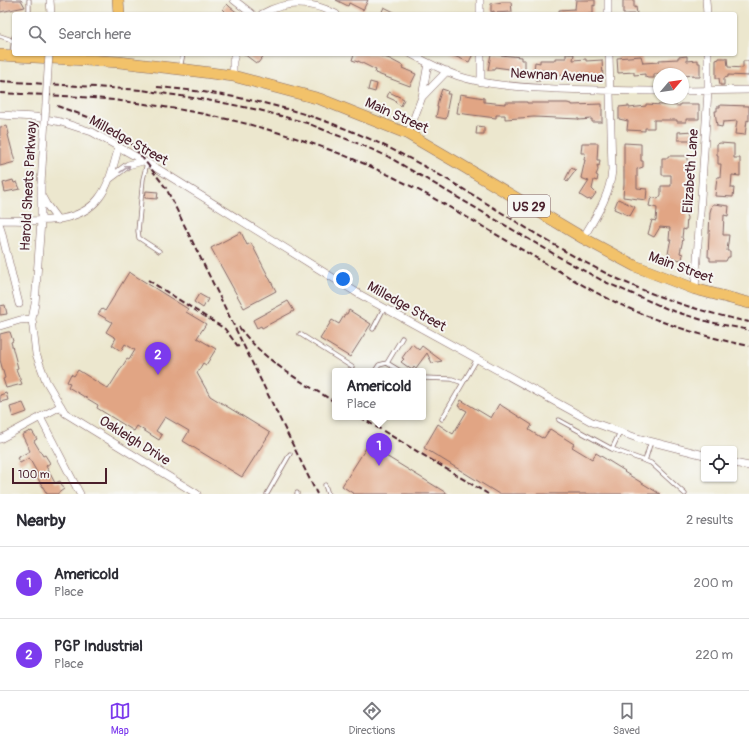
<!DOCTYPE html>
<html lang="en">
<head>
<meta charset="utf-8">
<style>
	body { margin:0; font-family:Pangolin,sans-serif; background:#f2f2f3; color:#2b2b33 }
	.controls { position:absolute; right:12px; bottom:12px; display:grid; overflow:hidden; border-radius:4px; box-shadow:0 1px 3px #0004 }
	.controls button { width:36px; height:36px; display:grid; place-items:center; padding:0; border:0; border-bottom:1px solid #e1e1e2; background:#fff; color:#2b2b33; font:20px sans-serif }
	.compass { position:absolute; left:653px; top:68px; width:36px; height:36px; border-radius:50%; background:#fff; box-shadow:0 1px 3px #0004; rotate:61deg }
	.scale { position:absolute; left:12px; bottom:10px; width:95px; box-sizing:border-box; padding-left:4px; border:2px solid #4a1f2b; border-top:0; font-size:11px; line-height:14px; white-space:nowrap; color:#4a1f2b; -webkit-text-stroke:3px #f6f6f2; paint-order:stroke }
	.you { position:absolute; left:343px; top:279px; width:14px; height:14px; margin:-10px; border:3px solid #fff; border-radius:50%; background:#1a73e8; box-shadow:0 0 0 6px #1a73e833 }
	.badge { display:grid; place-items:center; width:26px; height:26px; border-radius:50%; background:#7c3aed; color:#fff; font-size:13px; font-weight:700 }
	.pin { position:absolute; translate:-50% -33px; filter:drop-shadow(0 1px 2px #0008) }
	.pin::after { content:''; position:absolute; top:21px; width:14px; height:12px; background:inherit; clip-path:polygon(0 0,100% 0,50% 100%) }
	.popup { position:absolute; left:332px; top:368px; width:94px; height:52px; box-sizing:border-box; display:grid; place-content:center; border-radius:4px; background:#fff; filter:drop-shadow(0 1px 3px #0005); font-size:13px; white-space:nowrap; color:#7c7c81 }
	.popup b { font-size:15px; color:#2b2b33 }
	.popup::after { content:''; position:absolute; left:50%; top:100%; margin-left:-8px; border:8px solid transparent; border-top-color:#fff }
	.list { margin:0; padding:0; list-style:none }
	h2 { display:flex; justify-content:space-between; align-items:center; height:52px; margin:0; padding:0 16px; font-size:17px }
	h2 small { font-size:13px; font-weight:400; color:#7c7c81 }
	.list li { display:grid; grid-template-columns:26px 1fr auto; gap:12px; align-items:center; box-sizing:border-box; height:72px; padding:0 16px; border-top:1px solid #e1e1e2 }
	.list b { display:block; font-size:15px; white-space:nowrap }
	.list p { margin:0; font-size:13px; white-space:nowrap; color:#7c7c81 }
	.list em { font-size:13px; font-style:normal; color:#7c7c81 }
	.icon { flex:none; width:22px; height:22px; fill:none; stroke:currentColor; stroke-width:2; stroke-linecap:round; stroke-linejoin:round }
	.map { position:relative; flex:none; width:749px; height:494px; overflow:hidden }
	.search { position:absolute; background:#fff; box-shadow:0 1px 3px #0004; left:12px; right:12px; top:12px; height:44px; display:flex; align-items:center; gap:10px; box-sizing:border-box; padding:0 14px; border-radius:4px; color:#7c7c81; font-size:15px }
	.sheet { height:196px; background:#fff }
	nav { display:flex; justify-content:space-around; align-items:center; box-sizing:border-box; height:56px; border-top:1px solid #e1e1e2; background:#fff; font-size:11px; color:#7c7c81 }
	nav a { display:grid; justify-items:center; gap:2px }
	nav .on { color:#7c3aed }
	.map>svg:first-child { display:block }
	.building { fill:#e1a584 }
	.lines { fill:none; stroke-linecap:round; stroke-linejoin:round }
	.service-casing { stroke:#836564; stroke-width:5 }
	.minor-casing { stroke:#836564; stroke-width:8 }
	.primary-casing { stroke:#836564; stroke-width:12 }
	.service { stroke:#fff; stroke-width:3.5 }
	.minor { stroke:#fff; stroke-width:7 }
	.primary { stroke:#f2c26a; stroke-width:11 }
	.rail { stroke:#4a1f2b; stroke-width:2; stroke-dasharray:6 3; stroke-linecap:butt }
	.minor-bridge-casing { stroke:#836564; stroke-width:8; stroke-linecap:butt }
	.minor-bridge { stroke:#fff; stroke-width:7 }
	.oneway { stroke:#ae9aa0 }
	.labels { text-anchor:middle; stroke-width:4; stroke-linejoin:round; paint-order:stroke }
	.shield { fill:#f6f6f2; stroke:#7e6067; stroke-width:1 }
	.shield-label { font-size:13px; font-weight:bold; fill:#4a1f2b }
	.street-label { font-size:14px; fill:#4a1f2b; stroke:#f6f6f2 }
</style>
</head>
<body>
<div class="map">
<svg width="749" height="494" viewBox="0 0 749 494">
	<rect width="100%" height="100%" fill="#f6f6f2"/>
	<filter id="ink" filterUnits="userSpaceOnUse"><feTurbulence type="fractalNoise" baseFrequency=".025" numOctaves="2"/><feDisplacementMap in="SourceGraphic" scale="8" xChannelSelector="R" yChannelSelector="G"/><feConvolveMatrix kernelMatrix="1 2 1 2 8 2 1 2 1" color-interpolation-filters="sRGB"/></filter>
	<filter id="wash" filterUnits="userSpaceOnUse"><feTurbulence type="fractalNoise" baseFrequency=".012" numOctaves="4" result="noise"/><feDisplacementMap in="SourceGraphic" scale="16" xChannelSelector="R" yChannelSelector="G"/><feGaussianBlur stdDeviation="0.9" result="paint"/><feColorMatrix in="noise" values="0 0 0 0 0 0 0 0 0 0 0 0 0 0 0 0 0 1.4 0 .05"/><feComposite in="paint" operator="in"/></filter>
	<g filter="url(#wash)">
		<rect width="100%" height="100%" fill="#ece7ce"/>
		<g id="blocks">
			<!-- building -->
			<path class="building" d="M0 0H21L25 7 0 12Z
				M336 0H368L363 10 349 3 348 6Z
				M576 0H595V6L593 5V14H559V10L575 9Z
				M623 0H634V8L636 7 637 14H623Z
				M502 2H511L512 12 494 13V11L491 12V4Z
				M227 4 230 7 239 14H222L225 11 223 9Z
				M384 7 398 14H381Z
				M244 54H265L258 63H256Z
				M354 54H375L390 59 403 66 402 68 416 74 410 86 375 73 376 70 358 61V62L352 60Z
				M449 54H473L469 62Z
				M491 54 521 57V60H525V72H517V70L495 67 494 70H488Z
				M566 54H574L573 60 586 59V61L602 60 603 78 592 79V76L553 75 552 71 541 70 540 81H536V71L534 70 535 62 540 63V60H555V58H566Z
				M641 56 643 63 659 62V60L678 59V57L687 56V61L698 60V63H700V77H694V75L683 76V74H654V78H648L645 77V74L634 75V72L618 73 617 58Z
				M719 58H727L728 67 743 68V61H749V76L728 75V77L724 78V85H720L719 78H716V60L719 59Z
				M370 82 377 84 375 92 368 90Z
				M442 89 448 91 447 94H450L447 109 448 110 446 119 436 117 438 107H437L438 101Z
				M389 92 404 99 401 106 395 102 396 101 387 97Z
				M460 94 484 98V102L505 104V102H527V103H567L572 104V105L602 104V122H592V119L579 120V119L534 117 505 119V115H496V118L457 113Z
				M646 104 680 106V104H699V119H686V122H677V120H654V128H645V131L627 130 628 121 619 119V107L629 106V108L646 106Z
				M720 105 749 106V121L747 120 745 135 735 134 737 121 723 122 722 127 717 126 715 111H717V107H720Z
				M7 126 9 134 8 135 15 162 0 166V127Z
				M477 126 484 127V134H476Z
				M694 131 695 137H692V140H678V132Z
				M582 143H598L597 160H600L599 166 597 165 598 170 596 175 598 176 597 181 594 180 592 189 596 193 591 200 589 199 588 200 580 195 589 181 581 178 585 160H584L585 153H581Z
				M624 143 641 144V161H643V167L637 169V188L647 189 646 200 623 197 624 184Z
				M720 143 734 144V158H740V176L732 175 731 188H734L733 197 715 196 717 177H720L721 164H718V155H717V144Z
				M668 156H688L687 195 685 207H687L686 216 687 217 686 230 683 229 682 238 683 239 680 253 683 254 682 260 669 258 670 254H668L670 243 671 240H669L670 228 660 227 654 237 648 234 652 220 656 221 657 208 649 206 651 197 658 199 661 195V186H671V175H662V158H668Z
				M571 168 576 170 567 182 565 180Z
				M13 180 14 183 17 182 20 189 5 192 3 183Z
				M146 191 158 192 157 199 145 198Z
				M618 199 635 207 630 216 614 209Z
				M714 204 729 206 728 216 724 215 723 235H729L727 251H730V257H728L726 261H710V257H708L710 212 712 205Z
				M241 232 247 245 251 243 276 291 244 308 211 248Z
				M129 272 188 309 186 312 206 324 197 338 216 349 206 365 203 363 197 373 210 396 270 433 242 477 183 441 189 431 165 417 156 431 162 435 159 440 137 426 134 431 97 408 98 405 68 387 70 383 67 382 71 374 74 376 78 370 108 389 127 359 129 360 135 350 125 344 121 351 112 345 116 338 106 332 112 322 98 314 102 309 105 311Z
				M199 294 208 299 203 308 194 302Z
				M288 301 294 311 262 328 261 326 257 328 253 320Z
				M5 305 7 314 0 315V306Z
				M349 310 371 324 350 357 320 339 332 320 339 324 345 314H347Z
				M8 332H10L13 341 11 342 18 368 16 369 22 384 6 388 3 379 5 378 0 360V334Z
				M412 344 419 350 422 346 442 361 432 363 427 353 416 368 414 367 412 370 401 362 404 359 402 358Z
				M6 393 8 400 0 402V395Z
				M461 400 491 418 499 404 532 425 529 430 542 438V437L544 438 550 429 574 444 572 447 592 459 596 453 625 471 624 472 660 494H499L424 448 438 424 453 434 467 411 458 406Z
				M23 403 27 412 13 417 10 407Z
				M30 431V432L32 431 37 439 34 441 43 456 45 455 50 463 46 466 55 483 60 481 64 489 57 494H47L37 477 39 476 29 458 20 463 17 458 30 451 22 435Z
				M368 445 448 494H354L342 486Z"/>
		</g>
	</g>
	<g filter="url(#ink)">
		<use href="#blocks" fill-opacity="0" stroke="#836564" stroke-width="1"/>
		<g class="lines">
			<defs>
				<path id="service" d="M27 14 29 11V0
					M0 36 9 39 13 42
					M12 54 14 37
					M180 68 183 54
					M147 163 143 179 138 231 139 238 159 251
					M373 329 384 308
					M300 334 352 367
					M387 363 402 338
					M375 371 379 365 387 363 400 371
					M423 378 452 379 463 383
					M442 419 477 359
					M559 420 612 449 620 432
					M612 449 651 463 685 494
					M645 461 651 441
					M325 485 328 494
					M267 494 290 454
					M297 494V493"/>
				<path id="minor" d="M50 0 51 14
					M234 0 252 14
					M480 0V14
					M608 0V14
					M706 0 707 14
					M262 14C287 0 311 1 336 14
					M411 54C426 62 442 70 458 76 489 86 523 87 555 89 590 90 624 91 659 91
					M481 54V82
					M233 76V61L235 54
					M683 91 749 90
					M422 97 447 71
					M0 115 35 117 61 122 92 132 158 169 359 294 592 422 637 438 704 455
					M408 134 422 97 428 63
					M108 180 128 165 143 161
					M41 184V221L35 304 32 319 36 354 46 381 65 413 197 494
					M41 195 46 204 58 220
					M0 220C31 220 77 227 99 198 110 184 114 163 119 146
					M0 226 19 304
					M583 238C596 216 610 196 612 170L609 54
					M695 289 708 91V54
					M0 326 20 320 32 319
					M40 417 80 494
					M0 439 61 406
					M734 463 749 466"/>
				<path id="primary" d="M118 0 119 14
					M0 55 119 62 188 70 233 76 320 99 408 134 456 162 583 238 635 266 695 289 749 303"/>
			</defs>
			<!-- service casing -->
			<use href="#service" class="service-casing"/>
			<!-- minor casing -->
			<use href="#minor" class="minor-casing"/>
			<!-- primary casing -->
			<use href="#primary" class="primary-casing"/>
			<!-- service -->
			<use href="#service" class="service"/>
			<!-- minor -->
			<use href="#minor" class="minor"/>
			<!-- primary -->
			<use href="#primary" class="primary"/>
			<!-- rail -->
			<path class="rail" d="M0 81 142 90 219 102 259 110 307 123 364 146 387 156 566 261 605 282 670 310 709 322 749 330
				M157 87C241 94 310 110 387 147 468 186 539 242 620 280 661 299 705 313 749 322
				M0 93C43 95 86 96 129 102 220 113 312 137 395 178 451 206 504 240 559 271 574 280 589 289 605 297 650 320 700 336 749 346
				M57 106 88 117 101 123 131 143 166 188 317 494
				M148 280 225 329 240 349
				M239 327C264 361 300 381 335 402
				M360 417 488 494"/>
			<defs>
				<path id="minor-bridge" d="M41 184 49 54"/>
			</defs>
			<!-- minor-bridge casing -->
			<use href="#minor-bridge" class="minor-bridge-casing"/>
			<!-- minor-bridge -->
			<use href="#minor-bridge" class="minor-bridge"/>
		</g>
		<!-- one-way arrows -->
		<defs><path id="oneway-shaft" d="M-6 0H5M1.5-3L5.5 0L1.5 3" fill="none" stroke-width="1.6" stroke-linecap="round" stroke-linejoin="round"/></defs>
		<use class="oneway" href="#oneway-shaft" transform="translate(125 169) rotate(-35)"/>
	</g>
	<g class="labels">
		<!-- shield labels -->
		<rect class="shield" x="508" y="195" width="42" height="22" rx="3"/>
		<g class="shield-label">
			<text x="529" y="211">US 29</text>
		</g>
		<!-- street labels -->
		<g class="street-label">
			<text transform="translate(557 75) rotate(3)" y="5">Newnan Avenue</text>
			<text transform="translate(397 115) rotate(24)" y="5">Main Street</text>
			<text transform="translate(129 140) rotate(29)" y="5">Milledge Street</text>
			<text transform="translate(690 171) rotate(-86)" y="5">Elizabeth Lane</text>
			<text transform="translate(28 186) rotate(-87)" y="5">Harold Sheats Parkway</text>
			<text transform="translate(681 267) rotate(20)" y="5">Main Street</text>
			<text transform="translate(407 306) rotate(29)" y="5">Milledge Street</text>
			<text transform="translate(135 440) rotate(32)" y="5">Oakleigh Drive</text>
		</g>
	</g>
</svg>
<div class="controls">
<button><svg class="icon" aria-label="locate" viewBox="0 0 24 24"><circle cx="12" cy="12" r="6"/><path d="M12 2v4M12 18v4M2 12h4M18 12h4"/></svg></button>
</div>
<svg class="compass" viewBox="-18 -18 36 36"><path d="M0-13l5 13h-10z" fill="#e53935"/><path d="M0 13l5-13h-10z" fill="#7c7c81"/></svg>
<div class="scale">100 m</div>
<div class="you"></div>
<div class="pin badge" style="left:379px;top:466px">1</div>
<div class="popup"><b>Americold</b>Place</div>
<div class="pin badge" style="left:158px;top:375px">2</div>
<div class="search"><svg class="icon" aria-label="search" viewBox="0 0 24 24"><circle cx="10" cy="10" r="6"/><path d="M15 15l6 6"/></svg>Search here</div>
</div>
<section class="sheet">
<h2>Nearby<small>2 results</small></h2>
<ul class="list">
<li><span class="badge">1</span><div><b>Americold</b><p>Place</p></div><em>200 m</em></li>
<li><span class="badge">2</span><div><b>PGP Industrial</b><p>Place</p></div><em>220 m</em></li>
</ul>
</section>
<nav>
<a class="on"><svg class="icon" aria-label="map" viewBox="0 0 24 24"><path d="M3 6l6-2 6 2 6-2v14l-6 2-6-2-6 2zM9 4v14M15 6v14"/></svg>Map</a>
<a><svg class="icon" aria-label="directions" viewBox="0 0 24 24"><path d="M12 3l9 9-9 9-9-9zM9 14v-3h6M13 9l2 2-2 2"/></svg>Directions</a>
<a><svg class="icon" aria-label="saved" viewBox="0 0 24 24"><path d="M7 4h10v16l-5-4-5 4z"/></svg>Saved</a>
</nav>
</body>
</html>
